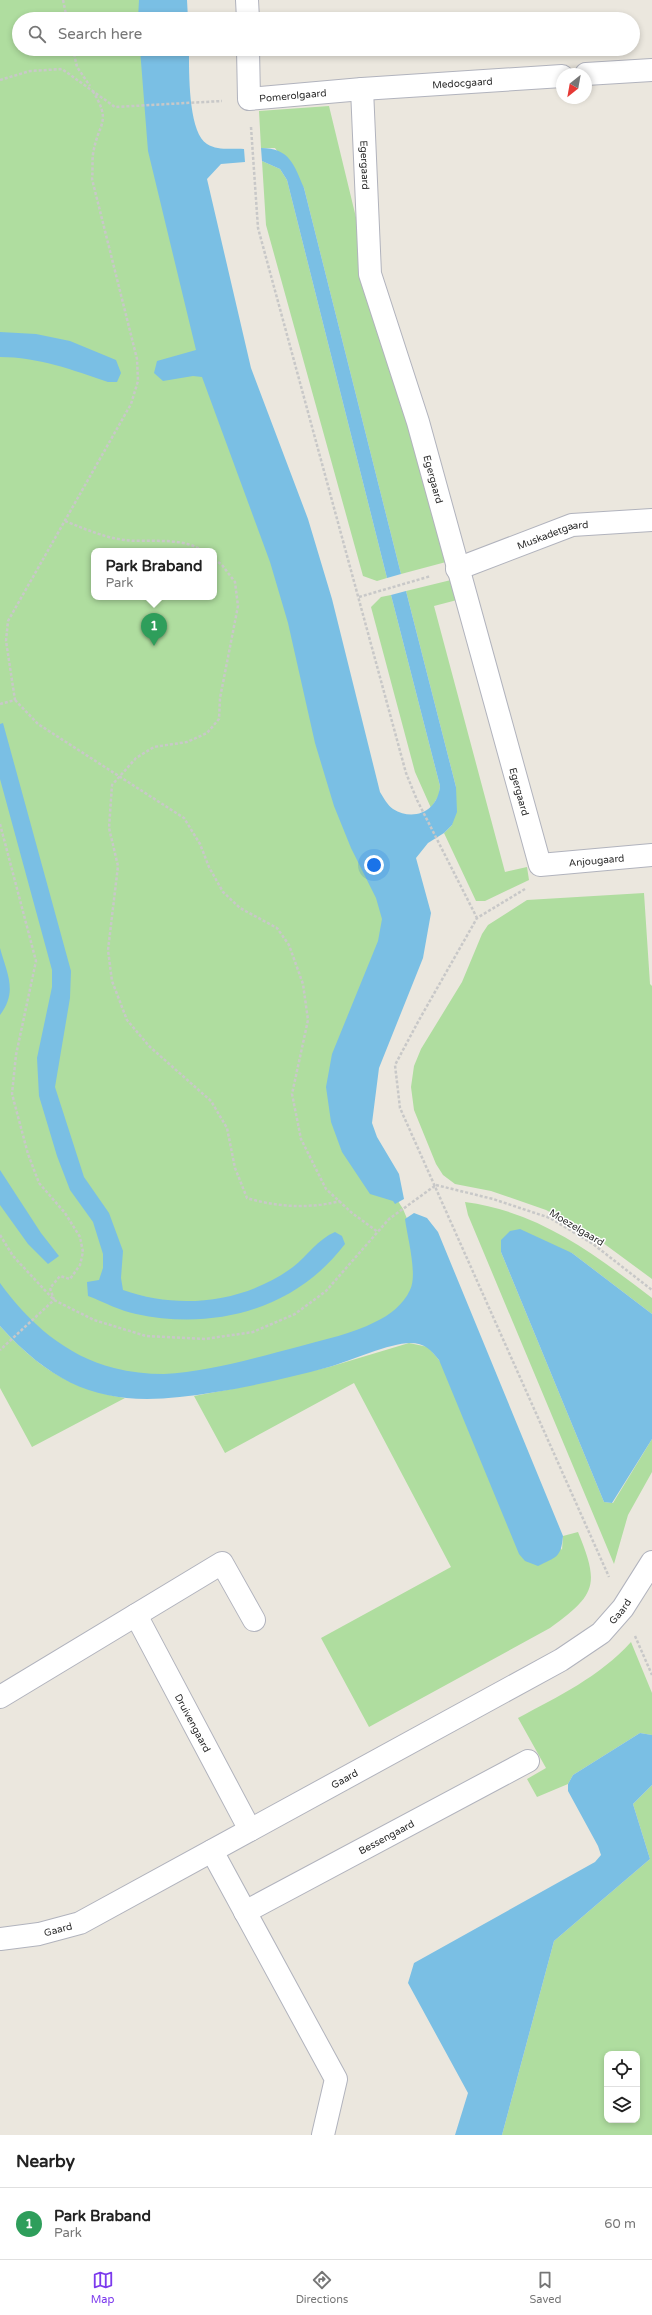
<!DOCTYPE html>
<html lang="en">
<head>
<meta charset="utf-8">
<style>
	body { margin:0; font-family:"Varela Round",sans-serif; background:#f6f6f6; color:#222 }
	.controls { position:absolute; right:12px; bottom:12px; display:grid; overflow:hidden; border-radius:8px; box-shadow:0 2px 6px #0003 }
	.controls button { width:36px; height:36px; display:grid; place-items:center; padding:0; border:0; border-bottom:1px solid #e0e0e0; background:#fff; color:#222; font:20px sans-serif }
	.compass { position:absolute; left:556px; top:68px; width:36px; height:36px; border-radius:50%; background:#fff; box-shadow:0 2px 6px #0003; rotate:211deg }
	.you { position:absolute; left:374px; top:865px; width:14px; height:14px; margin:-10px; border:3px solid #fff; border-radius:50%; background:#1a73e8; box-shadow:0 0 0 6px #1a73e833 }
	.badge { display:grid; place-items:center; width:26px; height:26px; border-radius:50%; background:#7c3aed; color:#fff; font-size:13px; font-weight:700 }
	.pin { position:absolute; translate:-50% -33px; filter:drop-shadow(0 1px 2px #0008) }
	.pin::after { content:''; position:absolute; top:21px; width:14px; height:12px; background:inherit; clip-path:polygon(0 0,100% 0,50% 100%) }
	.popup { position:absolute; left:91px; top:548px; width:126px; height:52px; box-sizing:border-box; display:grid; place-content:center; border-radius:8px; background:#fff; filter:drop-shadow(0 1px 3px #0005); font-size:13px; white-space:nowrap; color:#767676 }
	.popup b { font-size:15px; color:#222 }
	.popup::after { content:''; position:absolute; left:50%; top:100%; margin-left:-8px; border:8px solid transparent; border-top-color:#fff }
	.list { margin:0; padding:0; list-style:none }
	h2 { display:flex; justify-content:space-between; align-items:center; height:52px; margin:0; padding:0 16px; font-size:17px }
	h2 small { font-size:13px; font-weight:400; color:#767676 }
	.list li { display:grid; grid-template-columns:26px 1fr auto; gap:12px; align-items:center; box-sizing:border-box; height:72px; padding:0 16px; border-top:1px solid #e0e0e0 }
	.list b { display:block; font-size:15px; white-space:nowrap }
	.list p { margin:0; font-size:13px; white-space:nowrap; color:#767676 }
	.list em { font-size:13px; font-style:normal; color:#767676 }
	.icon { flex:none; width:22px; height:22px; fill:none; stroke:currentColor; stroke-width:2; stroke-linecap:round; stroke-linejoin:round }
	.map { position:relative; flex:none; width:652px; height:2135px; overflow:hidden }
	.search { position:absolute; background:#fff; box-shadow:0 2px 6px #0003; left:12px; right:12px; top:12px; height:44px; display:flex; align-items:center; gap:10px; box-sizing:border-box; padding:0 14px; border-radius:22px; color:#767676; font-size:15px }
	.sheet { height:124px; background:#fff }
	nav { display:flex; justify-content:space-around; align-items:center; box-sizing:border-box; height:56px; border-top:1px solid #e0e0e0; background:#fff; font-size:11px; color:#767676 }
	nav a { display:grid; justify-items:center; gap:2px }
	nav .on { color:#7c3aed }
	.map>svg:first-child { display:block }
	.green { fill:#afdd9f; fill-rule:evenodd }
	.water { fill:#7abfe4 }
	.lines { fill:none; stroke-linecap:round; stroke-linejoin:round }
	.minor-casing { stroke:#b1b3bd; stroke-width:24 }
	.tertiary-casing { stroke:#b1b3bd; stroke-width:24 }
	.path { stroke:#c8c8c8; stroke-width:2.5; stroke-dasharray:3 2; stroke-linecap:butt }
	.minor { stroke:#fff; stroke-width:22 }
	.tertiary { stroke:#fff; stroke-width:22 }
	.labels { text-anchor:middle; stroke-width:3; stroke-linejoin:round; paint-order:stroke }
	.street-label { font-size:10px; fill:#2b2b2b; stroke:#fff }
</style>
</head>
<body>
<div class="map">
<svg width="652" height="2135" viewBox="0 0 652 2135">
	<rect width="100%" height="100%" fill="#ebe7de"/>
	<!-- green -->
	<path class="green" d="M0 0H154V19H19V49H154L387 913 345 1087 384 1179 403 1209 436 1288 415 1323 234 1374H95L0 1302ZM94 551H214V597H94Z
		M329 106 375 296 446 562 401 574 304 188 275 148H261L259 111Z
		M262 161 280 169 287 180 387 578 377 581 363 576 266 225Z
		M451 580 457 600 434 606 505 872 527 867 529 880 485 901H476L444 833 452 825 456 787 406 591Z
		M391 595 440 786 439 795 431 808 415 772 371 607 381 597Z
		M644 893 650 984 652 986V1279L595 1237 546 1210 491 1191 455 1184 443 1175 436 1164 414 1110 411 1087 414 1066 421 1049 462 982 482 934 488 925 527 900Z
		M465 1202C540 1212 594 1254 652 1298V1314L572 1253 501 1240V1252L604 1502 613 1503 652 1439V1472L628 1515 614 1564 468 1215Z
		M0 1326C37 1367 70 1389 125 1398L32 1447 0 1388Z
		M409 1343 428 1347 439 1360 562 1550 563 1536 578 1532C600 1585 596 1595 550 1628L369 1727 321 1638 451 1567 354 1383 225 1453 194 1396 237 1388 329 1367Z
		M631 1642 652 1693V1735L640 1733 573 1775 568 1784 537 1797 527 1779 546 1768 518 1718C559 1696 599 1677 631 1642Z
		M652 1785V2135H502L554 1941 650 1859 633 1804ZM607 2054H637V2120H607Z"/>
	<!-- water -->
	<path class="water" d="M139 0H187L188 19H138Z
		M140 49H189C189 70 188 133 207 144 218 151 232 148 244 149L245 162 221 164 207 179 251 368 308 519 332 599 380 792C383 797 388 806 393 809 414 822 438 811 440 786L391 595 406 591 456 787 457 812 452 825 444 833 428 843 416 858 431 913 423 958 379 1068 372 1123 377 1137 399 1174 404 1199 395 1204 393 1201 370 1194 342 1152 331 1122 326 1087 332 1054 378 941 382 919 376 898 351 848 334 806 315 743 288 623 270 562 202 377 193 376 163 381 154 373 157 361 196 350 148 151Z
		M261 148C290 148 294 165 304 188L401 574 387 578 287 180 280 169 262 161Z
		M0 332 36 334 70 341 116 360 121 373 117 382H108C73 370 38 357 0 357Z
		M3 723 71 971 70 998 55 1087 84 1177 109 1213 123 1251 121 1278 123 1290C179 1310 244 1303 293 1267 307 1256 318 1239 335 1232L342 1236 345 1244C296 1309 215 1331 136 1314 120 1311 104 1302 88 1296L87 1282 99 1280 103 1268V1254L93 1222 70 1190 57 1156 39 1096 37 1058 52 987V970L0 779V724Z
		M0 948C7 974 18 991 0 1015Z
		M0 1170 41 1233 59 1256 48 1264 28 1244 0 1205Z
		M414 1213 427 1218 438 1232 563 1536C561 1558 556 1557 538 1566L525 1561 519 1554 439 1360C431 1350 425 1343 410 1343 390 1343 350 1361 329 1367 292 1377 254 1386 216 1392 121 1408 67 1400 0 1326V1283C28 1322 66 1356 114 1368 130 1372 147 1374 164 1374 208 1372 258 1357 301 1346 325 1339 352 1334 375 1322 390 1315 403 1305 410 1290 418 1275 407 1236 405 1219Z
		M520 1229 572 1253 652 1314V1439L612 1503 604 1502 501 1252V1240L510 1231Z
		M640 1733 652 1735V1785L633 1804 650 1859 554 1941 502 2135H455L468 2093 408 1983 414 1963 595 1862 601 1855 598 1846 568 1791V1784L573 1775Z"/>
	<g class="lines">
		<defs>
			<g id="minor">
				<path d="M247 0 248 19"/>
				<path id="s1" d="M248 49 249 99 362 89 562 76"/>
				<path d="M586 74 652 70"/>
				<path id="s2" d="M362 89 370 274 418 422 540 865 652 855"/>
				<path id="s3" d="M457 569 572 525 652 520"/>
				<path id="s4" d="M136 1615 250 1830"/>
				<path d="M0 1697 222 1563 254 1620"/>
				<path d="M212 1851 336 2079 323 2135"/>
				<path id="s5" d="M245 1912 528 1761"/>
			</g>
			<g id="tertiary">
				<path id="s6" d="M0 1939 39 1934 80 1923 561 1660 601 1633 623 1608 652 1562"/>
			</g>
		</defs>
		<!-- minor casing -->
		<use href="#minor" class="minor-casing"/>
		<!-- tertiary casing -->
		<use href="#tertiary" class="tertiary-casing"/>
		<!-- path -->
		<path class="path" d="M63 0 67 19
			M73 49 77 67 90 86
			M0 80 30 71 62 69 115 107 222 101
			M251 127 258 228 406 773 417 800 477 918
			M65 521C85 529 103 537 124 540 149 543 181 536 203 551
			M214 559 222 565 235 582 238 606 220 698 219 719 207 733 187 742 154 747 136 758 112 785 109 828 118 866 108 950 112 981 127 1020 149 1046 211 1101 227 1128 235 1168 247 1198C276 1207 310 1209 340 1201
			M359 597 431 576
			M15 700 38 724 184 818 200 844 209 867 223 892 240 908 277 928 289 945 303 984 308 1020 292 1094 301 1139 326 1189 352 1213 378 1232
			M0 704 15 700 6 641 8 621 131 404 138 381 137 359 92 179C93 171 92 162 93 154 98 122 113 123 92 90
			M0 824 36 961 16 1055 12 1094 28 1154 39 1183 65 1213 80 1237 83 1252 80 1265 70 1279 60 1276 50 1288 54 1300 0 1350
			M525 889 477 918 419 1020 395 1065 400 1108 609 1577
			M436 1185 493 1199 550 1218 593 1244 652 1290
			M0 1235 13 1256 54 1300 94 1320 146 1336 205 1339 253 1332 295 1314 326 1291 389 1219 436 1185
			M635 1636 652 1675"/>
		<!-- minor -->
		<use href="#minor" class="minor"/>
		<!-- tertiary -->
		<use href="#tertiary" class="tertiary"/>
	</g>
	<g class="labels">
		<!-- street labels -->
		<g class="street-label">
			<text dy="4" stroke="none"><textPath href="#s1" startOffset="264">Medocgaard</textPath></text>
			<text dy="4" stroke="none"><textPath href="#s1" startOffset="94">Pomerolgaard</textPath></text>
			<text dy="4" stroke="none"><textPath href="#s2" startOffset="76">Egergaard</textPath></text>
			<text dy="4" stroke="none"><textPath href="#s2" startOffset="400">Egergaard</textPath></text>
			<text dy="4" stroke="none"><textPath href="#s3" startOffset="102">Muskadetgaard</textPath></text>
			<text dy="4" stroke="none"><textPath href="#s2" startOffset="724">Egergaard</textPath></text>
			<text dy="4" stroke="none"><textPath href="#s2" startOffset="857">Anjougaard</textPath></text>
			<text transform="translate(577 1227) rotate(31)" y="4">Moezelgaard</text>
			<text dy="4" stroke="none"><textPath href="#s6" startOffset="707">Gaard</textPath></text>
			<text dy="4" stroke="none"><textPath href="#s4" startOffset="122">Druivengaard</textPath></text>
			<text dy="4" stroke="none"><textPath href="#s6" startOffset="383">Gaard</textPath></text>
			<text dy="4" stroke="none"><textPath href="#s5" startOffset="160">Bessengaard</textPath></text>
			<text dy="4" stroke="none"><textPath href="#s6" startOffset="59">Gaard</textPath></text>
		</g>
	</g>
</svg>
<div class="controls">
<button><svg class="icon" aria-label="locate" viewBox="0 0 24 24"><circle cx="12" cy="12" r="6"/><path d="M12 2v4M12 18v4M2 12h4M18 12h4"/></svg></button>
<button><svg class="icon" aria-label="layers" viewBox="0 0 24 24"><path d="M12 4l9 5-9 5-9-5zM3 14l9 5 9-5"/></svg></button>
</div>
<svg class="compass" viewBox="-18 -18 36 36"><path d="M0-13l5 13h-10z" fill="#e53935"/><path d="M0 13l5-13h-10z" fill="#767676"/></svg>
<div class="you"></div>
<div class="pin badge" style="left:154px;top:646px;background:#2e9e5b">1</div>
<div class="popup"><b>Park Braband</b>Park</div>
<div class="search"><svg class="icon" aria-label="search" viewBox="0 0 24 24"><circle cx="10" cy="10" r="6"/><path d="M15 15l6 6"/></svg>Search here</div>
</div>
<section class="sheet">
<h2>Nearby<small></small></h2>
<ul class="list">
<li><span class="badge" style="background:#2e9e5b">1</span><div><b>Park Braband</b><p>Park</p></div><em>60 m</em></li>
</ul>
</section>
<nav>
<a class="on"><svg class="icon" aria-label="map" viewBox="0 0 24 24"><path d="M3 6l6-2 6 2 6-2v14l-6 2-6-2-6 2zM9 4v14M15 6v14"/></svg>Map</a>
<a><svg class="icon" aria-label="directions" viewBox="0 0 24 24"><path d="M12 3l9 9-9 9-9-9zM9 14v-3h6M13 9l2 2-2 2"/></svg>Directions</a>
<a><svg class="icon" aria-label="saved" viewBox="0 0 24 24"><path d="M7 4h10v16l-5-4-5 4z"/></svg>Saved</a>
</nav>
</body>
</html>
